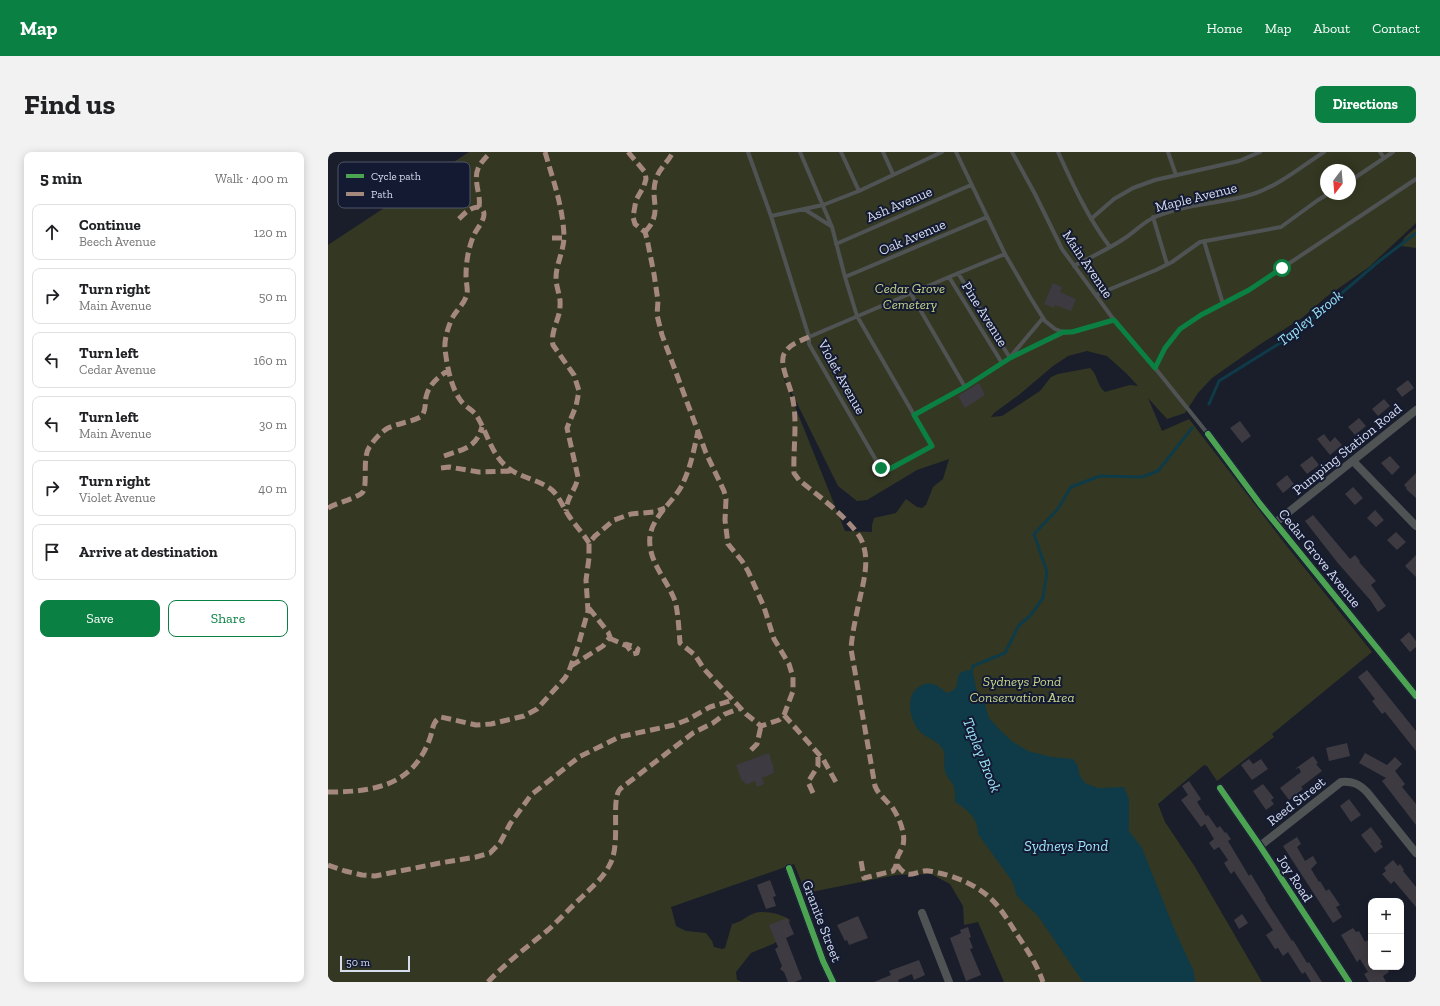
<!DOCTYPE html>
<html lang="en">
<head>
<meta charset="utf-8">
<style>
	body { margin:0; font-family:"Zilla Slab",serif; background:#f2f2f2; color:#202124 }
	.controls { position:absolute; right:12px; bottom:12px; display:grid; overflow:hidden; border-radius:8px; box-shadow:0 2px 10px #0003 }
	.controls button { width:36px; height:36px; display:grid; place-items:center; padding:0; border:0; border-bottom:1px solid #e0e0e0; background:#fff; color:#202124; font:20px sans-serif }
	.compass { position:absolute; left:992px; top:12px; width:36px; height:36px; border-radius:50%; background:#fff; box-shadow:0 2px 10px #0003; rotate:196deg }
	.scale { position:absolute; left:12px; bottom:10px; width:70px; box-sizing:border-box; padding-left:4px; border:2px solid #d6ddee; border-top:0; font-size:11px; line-height:14px; white-space:nowrap; color:#d6ddee; -webkit-text-stroke:3px #131a32; paint-order:stroke }
	.stop { position:absolute; width:12px; height:12px; margin:-9px; border:3px solid #0b8043; border-radius:50%; background:#fff }
	.stop.end { background:#0b8043; border-color:#fff; box-shadow:0 1px 4px #0008 }
	.list { margin:0; padding:0; list-style:none }
	h2 { display:flex; justify-content:space-between; align-items:center; height:52px; margin:0; padding:0 16px; font-size:17px }
	h2 small { font-size:13px; font-weight:400; color:#757577 }
	.list li { display:grid; grid-template-columns:26px 1fr auto; gap:12px; align-items:center; box-sizing:border-box; height:56px; margin:0 8px 8px; padding:0 8px; border:1px solid #e0e0e0; border-radius:8px }
	.list b { display:block; font-size:15px; white-space:nowrap }
	.list p { margin:0; font-size:13px; white-space:nowrap; color:#757577 }
	.list em { font-size:13px; font-style:normal; color:#757577 }
	.actions { display:flex; gap:8px; padding:12px 16px }
	.actions a { flex:1; padding:9px 0; border:1px solid #0b8043; border-radius:8px; text-align:center; font-size:14px; color:#0b8043 }
	.actions .main { background:#0b8043; color:#fff }
	.icon { flex:none; width:22px; height:22px; fill:none; stroke:currentColor; stroke-width:2; stroke-linecap:round; stroke-linejoin:round }
	.map { position:relative; flex:none; width:1088px; height:830px; overflow:hidden; border-radius:8px }
	header { display:flex; align-items:center; gap:24px; box-sizing:border-box; height:56px; padding:0 20px; background:#0b8043; color:#fff }
	header strong { font-size:19px }
	nav { display:flex; gap:22px; margin-inline-start:auto; font-size:14px }
	.intro { display:flex; align-items:center; justify-content:space-between; box-sizing:border-box; height:96px; padding:0 24px }
	h1 { margin:0; font-size:28px }
	.button { padding:10px 18px; border-radius:8px; background:#0b8043; color:#fff; font-size:14px; font-weight:700 }
	main { display:flex; gap:24px; padding:0 24px }
	aside { flex:1; background:#fff; border-radius:8px; box-shadow:0 2px 10px #0003 }
	.map>svg:first-child { display:block }
	.green { fill:#343822; fill-rule:evenodd }
	.water { fill:#0e3b47 }
	.lines { fill:none; stroke-linecap:round; stroke-linejoin:round }
	.stream { stroke:#0e3b47; stroke-width:3 }
	.building { fill:#3e3a41 }
	.service { stroke:#4f5354; stroke-width:4 }
	.minor { stroke:#4f5354; stroke-width:8 }
	.quiet { stroke:#a5887d; stroke-width:5; stroke-dasharray:10 5; stroke-linecap:butt }
	.cycleway-casing { stroke:#131a32; stroke-width:8 }
	.cycleway { stroke:#4ca352; stroke-width:6 }
	.route { stroke:#0b8043; stroke-width:5 }
	.labels { text-anchor:middle; stroke-width:4; stroke-linejoin:round; paint-order:stroke }
	.street-label { font-size:14px; fill:#d6ddee; stroke:#131a32 }
	.park-label { font-size:14px; font-style:italic; fill:#c7d288; stroke:#131a32 }
	.water-label { font-size:15px; font-style:italic; fill:#9be4f9; stroke:#131a32 }
	.key { fill:#131a32; stroke:#4e546a; stroke-width:1 }
	.key-label { font-size:11px; fill:#d6ddee }
</style>
</head>
<body>
<header>
<strong>Map</strong>
<nav><a>Home</a><a>Map</a><a>About</a><a>Contact</a></nav>
</header>
<div class="intro"><h1>Find us</h1><a class="button">Directions</a></div>
<main>
<aside>
<h2>5 min<small>Walk · 400 m</small></h2>
<ul class="list">
<li><svg class="icon" aria-label="ahead" viewBox="0 0 24 24"><path d="M12 20V5M6 11l6-6 6 6"/></svg><div><b>Continue</b><p>Beech Avenue</p></div><em>120 m</em></li>
<li><svg class="icon" aria-label="right" viewBox="0 0 24 24"><path d="M7 20v-9h11M14 6l5 5-5 5"/></svg><div><b>Turn right</b><p>Main Avenue</p></div><em>50 m</em></li>
<li><svg class="icon" aria-label="left" viewBox="0 0 24 24"><path d="M17 20v-9H6M10 6l-5 5 5 5"/></svg><div><b>Turn left</b><p>Cedar Avenue</p></div><em>160 m</em></li>
<li><svg class="icon" aria-label="left" viewBox="0 0 24 24"><path d="M17 20v-9H6M10 6l-5 5 5 5"/></svg><div><b>Turn left</b><p>Main Avenue</p></div><em>30 m</em></li>
<li><svg class="icon" aria-label="right" viewBox="0 0 24 24"><path d="M7 20v-9h11M14 6l5 5-5 5"/></svg><div><b>Turn right</b><p>Violet Avenue</p></div><em>40 m</em></li>
<li><svg class="icon" aria-label="arrive" viewBox="0 0 24 24"><path d="M6 21V4h12l-3 4 3 4H6"/></svg><div><b>Arrive at destination</b></div></li>
</ul>
<div class="actions"><a class="main">Save</a><a>Share</a></div>
</aside>
<div class="map">
<svg width="1088" height="830" viewBox="0 0 1088 830">
	<rect width="100%" height="100%" fill="#1a1e2b"/>
	<!-- green -->
	<path class="green" d="M141 0H1088V71L1041 115 998 145 974 166 931 193 884 226 870 241 857 261 839 267 820 246 834 279 861 267 958 393 1044 500 944 582 946 585 889 629 879 614 876 613 830 652 837 670 867 715 934 830H676L650 770 636 773 635 754 622 732 603 722 568 723 478 741 466 712 343 755 348 774 358 779 378 781 384 789 386 795 394 797 397 796 404 772C414 770 420 763 427 761 436 758 454 762 462 768L460 775 447 791 423 801 408 820 409 828 414 830H0V93ZM998 18H1022V42H998ZM759 199 779 204 799 222 810 234 802 233 777 240C769 234 770 223 762 216L730 222 723 225 712 239 674 264 663 265 666 261 692 242 725 214 740 204ZM452 217 510 334 529 349 539 348 589 318 621 307 615 327 605 335 598 353 594 356 589 355 578 347 568 361 546 366 544 373V380L517 379Z
		M1088 76V96L1074 94C1073 86 1082 81 1088 76Z"/>
	<!-- water -->
	<path class="water" d="M640 518 645 521 649 540 656 550 661 566 673 579 685 590 700 599 723 605 745 607 750 614 751 622 757 631 770 636 796 635 801 647V679L814 696 845 774 866 820 867 830H755L710 764 689 744 684 729 650 682C650 666 640 658 627 650 627 645 627 639 626 635 624 629 618 625 617 619 615 612 618 605 615 598 610 587 595 586 589 576 580 562 577 538 597 532 606 530 612 536 619 541 639 535 620 522 640 518Z"/>
	<g class="lines">
		<!-- stream -->
		<path class="stream" d="M881 252 891 229 965 183 1050 110 1088 81
			M642 523 645 514 677 501 691 473 702 464 715 446 719 420 706 382 729 358 743 335 772 324 814 325 830 319 864 276"/>
	</g>
	<!-- building -->
	<path class="building" d="M725 131 734 135 732 140 748 147 743 159 727 153 726 156 716 152Z
		M1080 228 1086 236 1074 245 1068 237Z
		M651 231 657 243 637 256 630 244Z
		M1056 247 1062 254 1050 264 1044 257Z
		M1031 266 1038 274 1027 283 1020 275Z
		M912 269 923 284 914 291 902 276Z
		M996 282 1002 290 1007 285 1014 293 1002 303 989 287Z
		M984 304 991 313 979 322 972 313Z
		M1062 304 1072 315 1064 323 1053 311Z
		M1088 321V346L1078 337 1079 336 1076 333Z
		M959 323 966 332 955 341 948 332Z
		M1025 335 1035 346 1027 353 1017 342Z
		M1047 358 1056 368 1048 375 1039 366Z
		M985 363 1022 407 1027 403 1032 409 1031 410 1048 429 1043 433 1058 454 1050 460 1043 449 1009 410 977 369Z
		M1068 380 1078 390 1069 398 1059 388Z
		M1088 403V425L1077 414Z
		M1081 480 1088 489V495L1082 500 1072 488Z
		M1039 518 1088 579V599L1057 560 1054 562 1044 549 1047 547 1030 525Z
		M1019 591 1022 604 1001 609 998 596Z
		M441 601 446 617H445L446 621 434 626 436 632 429 635 427 629 418 633 416 629H414L408 613Z
		M1037 601 1059 613 1067 605 1074 612 1067 619 1077 632 1074 635 1088 652V673L1054 629 1058 626 1031 611Z
		M985 604 990 611 988 612 994 619 973 635 975 637 961 648 952 636 973 620 971 616 967 617Z
		M921 607 925 612 933 607 940 617 924 628 913 613Z
		M861 629 873 647 869 650 878 664 880 663 889 676 892 674 897 681 898 680 903 687 900 689 921 724 923 722 938 747H937L964 789 965 788 979 811 981 810 994 830H983L977 820 974 822 960 800 955 804 950 796 947 797 938 783 945 778 906 719 903 722 896 711 900 708 891 695 886 698 881 691 886 687 877 672 873 675 853 648 860 643 854 634Z
		M935 632 946 646 943 648 946 652 938 658 925 639Z
		M1021 647 1033 663 1023 670 1012 654Z
		M1043 675 1054 690 1052 691 1055 695 1047 701 1033 683Z
		M969 685 973 692 969 695 977 709 985 704 989 711 983 717 991 730 992 729 998 739 1001 737 1012 753 1008 755 1014 765 1005 771 955 694Z
		M1065 708 1070 714 1072 712 1076 718 1075 719 1088 735V755L1066 729 1063 732 1054 722 1058 719 1056 716Z
		M442 728 448 744 445 745 448 754 438 757 429 733Z
		M914 762 920 771 911 777 906 768Z
		M530 764 540 786 521 793 519 788 517 789 509 773Z
		M459 766 466 782 458 786 474 827 467 830H460L456 820 452 817 454 814 447 797 450 795 441 773Z
		M640 775 643 785 641 786 645 796 642 797 653 823 638 829 622 786 633 781 632 778Z
		M1025 776 1028 780 1031 779 1037 790 1039 788 1043 794V815H1058L1061 820 1055 824 1058 830H1041L1036 822 1040 820 1032 807 1029 810 1013 783Z
		M591 808 597 823 586 828 584 822 570 828 571 830H546L563 823 561 819Z"/>
	<g class="lines">
		<!-- service -->
		<path class="service" d="M420 0 443 64 481 185V192L552 315 555 317H560L604 294 529 164 517 125 504 75 472 0
			M513 0 531 39
			M555 0 565 22
			M628 0 677 102 702 145 717 169 727 177 735 180
			M684 0 707 42 734 97 786 168 827 216 880 282
			M730 0C745 33 760 66 782 95
			M840 0 848 23
			M1052 0 1056 6
			M1022 29 1065 0
			M476 57 503 74
			M443 64 495 53 531 39 614 0
			M825 65 839 112
			M763 67 786 47 805 36 827 28 911 9 932 0
			M876 89 895 152
			M508 92 643 33
			M746 114C763 105 781 97 797 86 808 79 815 70 827 65 860 51 896 52 928 41 953 32 974 14 996 0
			M630 121 682 206
			M517 125 659 65
			M621 125 674 211
			M583 142 637 235
			M768 143 828 118 844 110 872 90 953 75 990 48 1000 42
			M481 185 621 125 677 102
			M683 204 715 166
			M827 216 837 196 852 177 873 163 921 138 1088 27
			M586 263 637 235 682 206 735 181 745 180 786 168"/>
		<!-- minor -->
		<path class="minor" d="M880 282 932 352 1088 544
			M1025 309 1088 374
			M947 371 1088 258
			M892 636 932 694 1021 830
			M932 694 1013 630C1025 629 1031 632 1039 640L1088 701
			M461 716 495 809 505 830
			M594 761 621 830"/>
		<!-- quiet -->
		<path class="quiet" d="M217 0C225 28 235 55 236 84 236 99 228 112 228 126 228 136 233 144 232 154 232 167 222 179 225 193L246 223 251 239 248 254 239 276 250 325C248 338 239 344 238 359
			M300 0 317 20 318 27 316 34 308 48 305 65 307 72 317 80 319 87 326 122 330 149 329 163 334 183 378 301 396 339 398 347 397 368 400 392 414 409 420 419 436 455 446 487 461 512 465 525V539L456 563 451 568 433 574 418 562 376 517 367 503 352 491C351 479 350 459 347 449 339 427 319 409 322 384 325 364 344 351 353 335 362 318 366 298 370 279
			M151 55C152 49 151 44 150 39 146 19 149 14 163 0
			M131 67C137 61 142 55 151 55 164 62 148 76 145 85 140 98 138 111 138 124 138 130 140 137 139 142 137 150 131 156 126 163 121 171 116 187 117 197 119 214 123 236 133 249 138 256 146 258 150 266 160 283 164 303 179 315 191 325 207 327 220 335 231 342 234 354 241 364 247 373 255 381 261 391
			M317 80C336 60 321 48 328 27 331 17 340 10 345 0
			M224 86H235
			M481 185C472 189 461 192 456 202 451 212 462 233 464 244 470 268 465 295 466 321L471 328C488 342 529 372 535 392 542 412 534 435 530 455 527 469 524 483 523 497L547 634C550 642 558 648 564 655 571 665 578 682 575 693 574 698 570 702 569 707 567 713 570 712 565 719L536 726 533 709
			M116 304C136 297 148 296 154 275
			M113 316 121 315 151 320 184 319
			M0 356C9 351 26 347 34 341 41 334 33 306 42 294 46 288 53 280 60 276 71 271 84 270 94 264 98 257 97 252 98 245 101 232 111 224 121 218
			M281 486 299 494 305 502 309 501 310 497 307 495 297 492
			M243 514 275 494 282 485 280 480 260 455
			M456 563 495 607 509 632
			M423 598 429 592 433 574
			M0 640C46 640 85 634 102 586 105 578 104 569 113 565L148 573 163 572 196 564 209 557 237 526 241 519 250 494 260 459 258 428 261 406V391L267 384 286 368 303 362 326 360 337 356
			M485 641 480 630 490 614V600
			M0 713 17 719 34 723 47 724 112 711 148 705 162 701 172 691 182 672 203 643 251 605 291 585 346 573 359 568 382 555 405 548
			M569 713C580 727 582 722 596 719 600 718 606 720 611 721 631 725 654 736 667 751 676 761 683 773 690 784 700 799 709 813 715 830
			M160 830C178 811 199 795 220 778 232 767 243 755 255 744 264 735 275 726 281 714 294 693 282 649 292 637L365 581 385 571 397 562 413 556"/>
		<defs>
			<path id="cycleway" d="M880 282 932 352 1088 544
				M892 636 932 694 1021 830
				M461 716 495 809 505 830"/>
		</defs>
		<!-- cycleway casing -->
		<use href="#cycleway" class="cycleway-casing"/>
		<!-- cycleway -->
		<use href="#cycleway" class="cycleway"/>
	</g>
	<g class="lines">
		<!-- route -->
		<path class="route" d="M553 316 557 318H560L604 294 586 263 637 235 682 206 735 180H744L786 168 827 216 837 196 852 177 873 163 921 138 954 116"/>
	</g>
	<g class="labels">
		<!-- street labels -->
		<g class="street-label">
			<text transform="translate(868 45) rotate(-14)" y="5">Maple Avenue</text>
			<text transform="translate(571 52) rotate(-23)" y="5">Ash Avenue</text>
			<text transform="translate(584 85) rotate(-23)" y="5">Oak Avenue</text>
			<text transform="translate(760 112) rotate(56)" y="5">Main Avenue</text>
			<text transform="translate(657 162) rotate(58)" y="5">Pine Avenue</text>
			<text transform="translate(514 225) rotate(61)" y="5">Violet Avenue</text>
			<text transform="translate(1019 297) rotate(-39)" y="5">Pumping Station Road</text>
			<text transform="translate(992 406) rotate(51)" y="5">Cedar Grove Avenue</text>
			<text transform="translate(968 649) rotate(-38)" y="5">Reed Street</text>
			<text transform="translate(967 726) rotate(57)" y="5">Joy Road</text>
			<text transform="translate(494 769) rotate(69)" y="5">Granite Street</text>
		</g>
		<!-- park labels -->
		<g class="park-label">
			<text x="582" y="141">Cedar Grove<tspan x="582" dy="16">Cemetery</tspan></text>
			<text x="694" y="534">Sydneys Pond<tspan x="694" dy="16">Conservation Area</tspan></text>
		</g>
		<!-- water labels -->
		<g class="water-label">
			<text transform="translate(982 166) rotate(-39)" y="5">Tapley Brook</text>
			<text transform="translate(654 603) rotate(68)" y="5">Tapley Brook</text>
			<text x="738" y="699">Sydneys Pond</text>
		</g>
	</g>
	<!-- legend -->
	<rect x="10" y="10" width="132" height="46" rx="6" class="key"/>
	<rect x="18" y="22" width="18" height="4" fill="#4ca352"/>
	<rect x="18" y="40" width="18" height="4" fill="#a5887d"/>
	<g class="key-label">
		<text x="43" y="28">Cycle path</text>
		<text x="43" y="46">Path</text>
	</g>
</svg>
<div class="controls">
<button>+</button>
<button>−</button>
</div>
<svg class="compass" viewBox="-18 -18 36 36"><path d="M0-13l5 13h-10z" fill="#e53935"/><path d="M0 13l5-13h-10z" fill="#757577"/></svg>
<div class="scale">50 m</div>
<div class="stop" style="left:954px;top:116px"></div>
<div class="stop end" style="left:553px;top:316px"></div>
</div>
</main>
</body>
</html>
